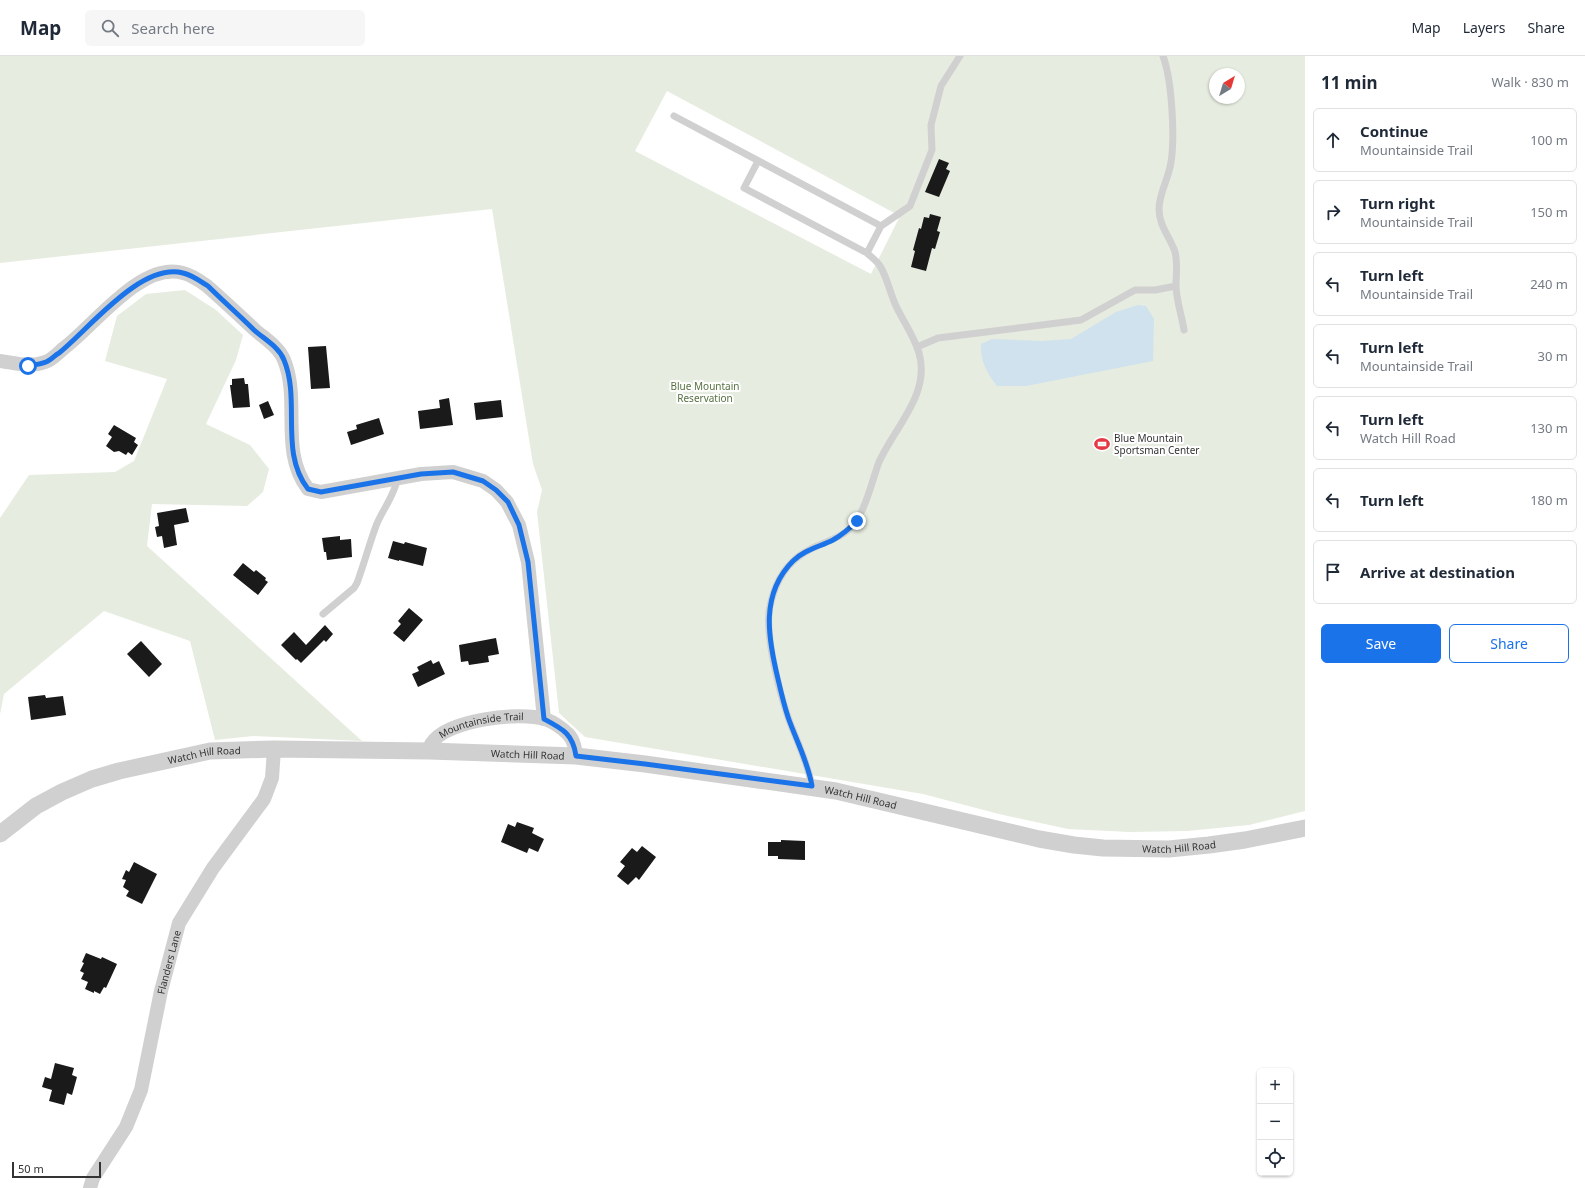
<!DOCTYPE html>
<html lang="en">
<head>
<meta charset="utf-8">
<style>
	body { margin:0; font-family:"Noto Sans",sans-serif; background:#f6f6f7; color:#1f2937 }
	.controls { position:absolute; right:12px; bottom:12px; display:grid; overflow:hidden; border-radius:6px; box-shadow:0 1px 3px #0004 }
	.controls button { width:36px; height:36px; display:grid; place-items:center; padding:0; border:0; border-bottom:1px solid #e0e1e3; background:#fff; color:#1f2937; font:20px sans-serif }
	.compass { position:absolute; left:1209px; top:12px; width:36px; height:36px; border-radius:50%; background:#fff; box-shadow:0 1px 3px #0004; rotate:38deg }
	.scale { position:absolute; left:12px; bottom:10px; width:89px; box-sizing:border-box; padding-left:4px; border:2px solid #333; border-top:0; font-size:11px; line-height:14px; white-space:nowrap; color:#333; -webkit-text-stroke:3px #fff; paint-order:stroke }
	.stop { position:absolute; width:12px; height:12px; margin:-9px; border:3px solid #1a73e8; border-radius:50%; background:#fff }
	.stop.end { background:#1a73e8; border-color:#fff; box-shadow:0 1px 4px #0008 }
	.list { margin:0; padding:0; list-style:none }
	h2 { display:flex; justify-content:space-between; align-items:center; height:52px; margin:0; padding:0 16px; font-size:17px }
	h2 small { font-size:13px; font-weight:400; color:#747a83 }
	.list li { display:grid; grid-template-columns:26px 1fr auto; gap:12px; align-items:center; box-sizing:border-box; height:64px; margin:0 8px 8px; padding:0 8px; border:1px solid #e0e1e3; border-radius:6px }
	.list b { display:block; font-size:15px; white-space:nowrap }
	.list p { margin:0; font-size:13px; white-space:nowrap; color:#747a83 }
	.list em { font-size:13px; font-style:normal; color:#747a83 }
	.actions { display:flex; gap:8px; padding:12px 16px }
	.actions a { flex:1; padding:9px 0; border:1px solid #1a73e8; border-radius:6px; text-align:center; font-size:14px; color:#1a73e8 }
	.actions .main { background:#1a73e8; color:#fff }
	.icon { flex:none; width:22px; height:22px; fill:none; stroke:currentColor; stroke-width:2; stroke-linecap:round; stroke-linejoin:round }
	.map { position:relative; flex:none; width:1305px; height:1132px; overflow:hidden }
	header { display:flex; align-items:center; gap:24px; box-sizing:border-box; height:56px; padding:0 20px; background:#fff; border-bottom:1px solid #e0e1e3 }
	header strong { font-size:19px }
	nav { display:flex; gap:22px; margin-inline-start:auto; font-size:14px }
	.search { width:280px; height:36px; background:#f6f6f7; display:flex; align-items:center; gap:10px; box-sizing:border-box; padding:0 14px; border-radius:6px; color:#747a83; font-size:15px }
	main { display:flex }
	aside { flex:1; background:#fff }
	.map>svg:first-child { display:block }
	.green { fill:#e6ecdf; fill-rule:evenodd }
	.water { fill:#cfe2ee }
	.building { fill:#1a1a1a }
	.lines { fill:none; stroke-linecap:round; stroke-linejoin:round }
	.service { stroke:#d0d0d0; stroke-width:7 }
	.minor { stroke:#d0d0d0; stroke-width:14 }
	.tertiary { stroke:#d0d0d0; stroke-width:17 }
	.route { stroke:#1a73e8; stroke-width:5 }
	.labels { text-anchor:middle; stroke-width:4; stroke-linejoin:round; paint-order:stroke }
	.park-label { font-size:10px; fill:#56703f; stroke:#fff }
	.poi-label { font-size:10px; fill:#333; stroke:#fff; text-anchor:start }
	.street-label { font-size:10px; fill:#333; stroke:#fff }
</style>
</head>
<body>
<header>
<strong>Map</strong>
<div class="search"><svg class="icon" aria-label="search" viewBox="0 0 24 24"><circle cx="10" cy="10" r="6"/><path d="M15 15l6 6"/></svg>Search here</div>
<nav><a>Map</a><a>Layers</a><a>Share</a></nav>
</header>
<main>
<div class="map">
<svg width="1305" height="1132" viewBox="0 0 1305 1132">
	<rect width="100%" height="100%" fill="#fff"/>
	<!-- green -->
	<path class="green" d="M0 0H1305V755L1249 769 1187 775 1129 776 1068 773 999 758 923 738 585 681 559 657 537 456 542 434 533 408 492 153 0 207ZM1215 18H1239V42H1215ZM667 35 900 160 871 218 635 95Z
		M185 234 216 254 243 279 236 304 206 368 250 389 269 413 263 436 247 450 152 448 147 490 362 685 253 680 215 684 190 585 104 555 4 638 0 658V462L29 419 115 416 134 405 167 323 105 305 117 260 146 238Z"/>
	<!-- water -->
	<path class="water" d="M1138 249 1146 250 1154 263 1153 305 1026 330H997C987 317 980 305 981 288L992 283 1041 285 1071 283 1116 256Z"/>
	<!-- building -->
	<path class="building" d="M939 103 949 107 946 113 950 115 939 141 925 136Z
		M930 158 941 161 937 175 940 176 935 193 932 192 926 215 911 211 915 195 913 194 919 172 921 173 924 161 929 162Z
		M326 290 330 332 311 333 308 291Z
		M244 322 245 328H248L250 351 233 352 230 329H232V323Z
		M449 342 453 369 420 373 418 355 440 352 439 344Z
		M501 344 503 361 476 364 474 347Z
		M268 345 274 359 264 363 259 349Z
		M379 362 384 378 351 389 347 376 357 373 356 369Z
		M114 369 136 382 134 386 138 389 132 399 128 396 126 399 119 395 114 396 106 390 112 381 108 378Z
		M186 452 189 466 174 469 177 489 164 492 162 480 157 481 155 471 159 470 157 457Z
		M340 480V484L351 483 352 501 327 504 326 496H324L322 482Z
		M393 485 404 488 405 486 427 492 423 510 399 504V505L388 502Z
		M243 507 254 516 256 514 266 522 265 524 268 526 258 539 233 519Z
		M409 552 423 564 404 586 393 577 401 568 398 565Z
		M325 569 333 578 326 586 324 584 301 607 297 603 296 604 281 589 294 576 306 589Z
		M496 582 499 598 488 600 489 606 469 609 468 605 461 606 459 589Z
		M141 585 162 608 149 621 127 598Z
		M431 604 433 608 439 605 445 618 418 631 412 618 419 615 417 611Z
		M45 639 46 642 63 640 66 659 31 664 28 641Z
		M517 766 534 772 532 777 544 783 538 796 529 792 527 797 501 786 508 768 515 771Z
		M781 784 805 785V804L778 803V800H768V786H781Z
		M642 790 656 801 639 824 636 821 628 829 617 820 625 810 620 806 632 792 637 796Z
		M134 806 157 818 142 848 126 840 129 835 123 831 126 824 122 823 126 814 129 816Z
		M86 897 101 903 102 901 117 908 106 932 104 931 100 938 94 935V937L85 933 88 926 81 923 84 917 80 915 84 907 82 906Z
		M55 1007 74 1012 72 1019 77 1021 72 1039 67 1037 64 1049 49 1045 52 1034 42 1031 45 1021 51 1023Z"/>
	<g class="lines">
		<!-- service -->
		<path class="service" d="M1163 0C1172 24 1175 81 1171 106 1169 122 1159 137 1159 153 1159 170 1170 181 1175 196 1178 207 1176 218 1176 229 1176 244 1182 260 1184 274
			M674 60 881 170 867 197C871 201 877 205 880 210 887 221 890 237 896 250 903 265 914 280 919 297 931 338 894 372 879 406 871 427 865 461 847 475 836 484 821 487 809 494 787 505 775 526 770 550 764 575 779 635 788 661 796 684 808 706 812 731
			M758 105 744 132 867 197
			M881 170 910 150 932 94 931 69 941 30 960 0
			M917 291 938 282 1081 264 1135 234H1155L1176 230
			M323 558 354 532 357 527C364 508 369 489 376 470 381 456 396 437 397 423"/>
		<!-- minor -->
		<g class="minor">
			<path d="M0 305C16 307 29 312 45 306 52 304 58 297 64 292 94 270 141 205 183 217 192 219 200 225 207 230 223 244 239 259 254 273 264 282 279 291 284 304 301 345 279 395 308 433L321 436 421 418 453 416 483 425 496 434 507 446 519 469 528 506 544 663"/>
			<path id="s1" d="M429 695C430 692 430 689 432 687 447 664 520 655 545 663 553 666 562 672 568 678 574 684 575 692 576 700"/>
			<path id="s2" d="M90 1132 93 1122 126 1071 141 1034 161 935 179 867 213 812 264 743 272 722 274 693"/>
		</g>
		<!-- tertiary -->
		<path class="tertiary" id="s3" d="M0 778 36 750 62 736 92 723 119 715 210 695 274 693 429 695 576 700 645 708 836 735 1039 783 1074 789 1103 792 1169 793 1209 789 1245 784 1305 772"/>
	</g>
	<g class="lines">
		<!-- route -->
		<path class="route" d="M28 310C34 309 41 308 46 306 51 304 55 299 59 297 89 273 141 206 183 217 192 219 200 225 208 230 223 245 239 259 254 274 264 283 279 291 284 304 301 345 279 396 308 433L321 436 421 418 453 416 483 425 496 434 508 446 519 469 528 506 544 663C563 673 573 678 576 700L645 708 812 730C808 706 796 684 788 661 784 649 781 636 778 623 768 582 760 538 793 505 804 494 819 491 833 484 842 479 849 473 857 465"/>
	</g>
	<!-- icons -->
	<defs>
		<symbol id="stadium-bare" viewBox="-9 -9 18 18"><path d="M0-5a6.5 5 0 1 0 0 10a6.5 5 0 1 0 0-10ZM-3.5-1.8h7v3.6h-7Z" fill="#e63946" stroke="#fff" stroke-width="2.5" paint-order="stroke"/></symbol>
	</defs>
	<g fill-rule="evenodd">
		<use href="#stadium-bare" x="1091" y="377" width="22" height="22"/>
	</g>
	<g class="labels">
		<!-- park labels -->
		<g class="park-label">
			<text x="705" y="334">Blue Mountain<tspan x="705" dy="12">Reservation</tspan></text>
		</g>
		<!-- poi labels -->
		<g class="poi-label">
			<text x="1114" y="386">Blue Mountain<tspan x="1114" dy="12">Sportsman Center</tspan></text>
		</g>
		<!-- street labels -->
		<g class="street-label">
			<text dy="4" stroke="none"><textPath href="#s1" startOffset="63">Mountainside Trail</textPath></text>
			<text dy="4" stroke="none"><textPath href="#s3" startOffset="223">Watch Hill Road</textPath></text>
			<text dy="4" stroke="none"><textPath href="#s3" startOffset="547">Watch Hill Road</textPath></text>
			<text dy="4" stroke="none"><textPath href="#s3" startOffset="883">Watch Hill Road</textPath></text>
			<text dy="4" stroke="none"><textPath href="#s3" startOffset="1207">Watch Hill Road</textPath></text>
			<text dy="4" stroke="none"><textPath href="#s2" startOffset="242">Flanders Lane</textPath></text>
		</g>
	</g>
</svg>
<div class="controls">
<button>+</button>
<button>−</button>
<button><svg class="icon" aria-label="locate" viewBox="0 0 24 24"><circle cx="12" cy="12" r="6"/><path d="M12 2v4M12 18v4M2 12h4M18 12h4"/></svg></button>
</div>
<svg class="compass" viewBox="-18 -18 36 36"><path d="M0-13l5 13h-10z" fill="#e53935"/><path d="M0 13l5-13h-10z" fill="#747a83"/></svg>
<div class="scale">50 m</div>
<div class="stop" style="left:28px;top:310px"></div>
<div class="stop end" style="left:857px;top:465px"></div>
</div>
<aside>
<h2>11 min<small>Walk · 830 m</small></h2>
<ul class="list">
<li><svg class="icon" aria-label="ahead" viewBox="0 0 24 24"><path d="M12 20V5M6 11l6-6 6 6"/></svg><div><b>Continue</b><p>Mountainside Trail</p></div><em>100 m</em></li>
<li><svg class="icon" aria-label="right" viewBox="0 0 24 24"><path d="M7 20v-9h11M14 6l5 5-5 5"/></svg><div><b>Turn right</b><p>Mountainside Trail</p></div><em>150 m</em></li>
<li><svg class="icon" aria-label="left" viewBox="0 0 24 24"><path d="M17 20v-9H6M10 6l-5 5 5 5"/></svg><div><b>Turn left</b><p>Mountainside Trail</p></div><em>240 m</em></li>
<li><svg class="icon" aria-label="left" viewBox="0 0 24 24"><path d="M17 20v-9H6M10 6l-5 5 5 5"/></svg><div><b>Turn left</b><p>Mountainside Trail</p></div><em>30 m</em></li>
<li><svg class="icon" aria-label="left" viewBox="0 0 24 24"><path d="M17 20v-9H6M10 6l-5 5 5 5"/></svg><div><b>Turn left</b><p>Watch Hill Road</p></div><em>130 m</em></li>
<li><svg class="icon" aria-label="left" viewBox="0 0 24 24"><path d="M17 20v-9H6M10 6l-5 5 5 5"/></svg><div><b>Turn left</b></div><em>180 m</em></li>
<li><svg class="icon" aria-label="arrive" viewBox="0 0 24 24"><path d="M6 21V4h12l-3 4 3 4H6"/></svg><div><b>Arrive at destination</b></div></li>
</ul>
<div class="actions"><a class="main">Save</a><a>Share</a></div>
</aside>
</main>
</body>
</html>
